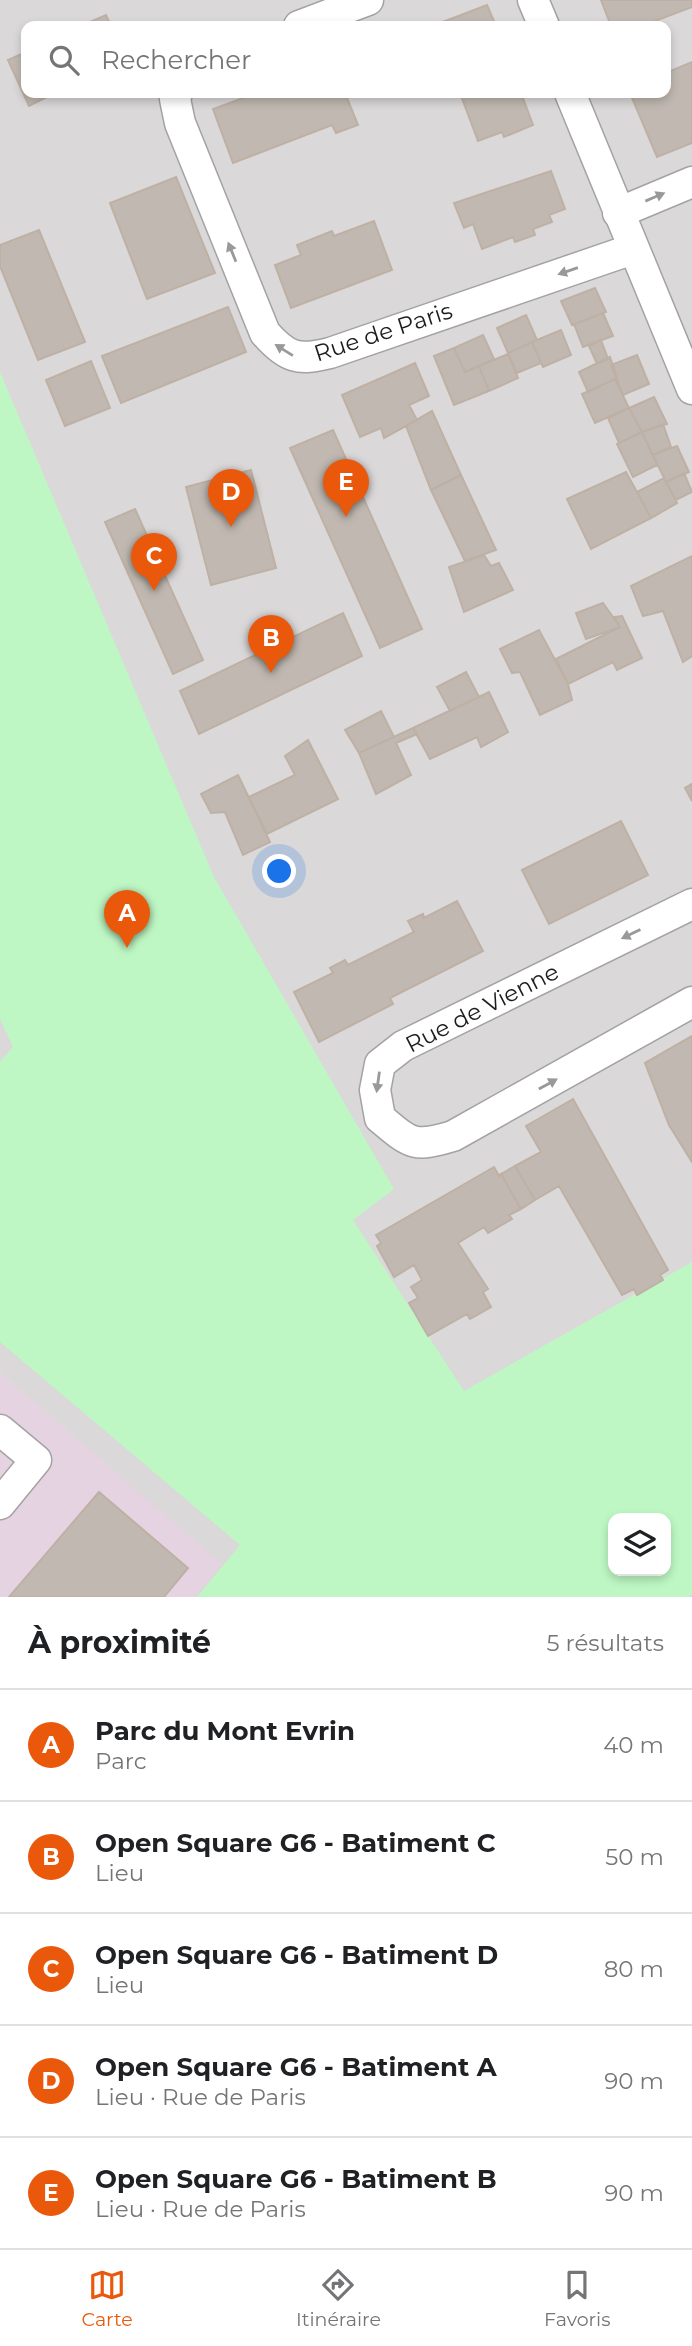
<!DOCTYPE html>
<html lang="fr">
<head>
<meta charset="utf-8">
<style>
	body { margin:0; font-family:Montserrat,sans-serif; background:#f2f2f2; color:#202124 }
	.controls { position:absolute; right:21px; bottom:21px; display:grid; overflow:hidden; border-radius:14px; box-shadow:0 4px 10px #0003 }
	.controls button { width:63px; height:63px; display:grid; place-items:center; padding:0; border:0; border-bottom:2px solid #e0e0e0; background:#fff; color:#202124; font:35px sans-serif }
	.you { position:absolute; left:280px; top:872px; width:24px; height:24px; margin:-18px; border:5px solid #fff; border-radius:50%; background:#1a73e8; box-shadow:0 0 0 10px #1a73e833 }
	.badge { display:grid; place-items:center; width:46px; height:46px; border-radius:50%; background:#ea580c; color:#fff; font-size:23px; font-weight:700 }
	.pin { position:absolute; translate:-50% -58px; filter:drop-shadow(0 2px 4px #0008) }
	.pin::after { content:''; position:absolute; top:37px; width:24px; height:21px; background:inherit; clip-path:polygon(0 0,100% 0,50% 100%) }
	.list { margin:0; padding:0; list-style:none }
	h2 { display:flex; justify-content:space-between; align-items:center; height:91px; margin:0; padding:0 28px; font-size:30px }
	h2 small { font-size:23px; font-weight:400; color:#757577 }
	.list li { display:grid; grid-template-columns:46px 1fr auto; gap:21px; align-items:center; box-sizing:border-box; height:112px; padding:0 28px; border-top:2px solid #e0e0e0 }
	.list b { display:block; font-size:26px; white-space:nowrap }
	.list p { margin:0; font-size:23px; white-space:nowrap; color:#757577 }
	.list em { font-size:23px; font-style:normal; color:#757577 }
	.icon { flex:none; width:38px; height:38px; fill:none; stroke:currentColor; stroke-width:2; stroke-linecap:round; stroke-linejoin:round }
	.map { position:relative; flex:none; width:692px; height:1597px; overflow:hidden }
	.search { position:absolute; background:#fff; box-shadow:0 4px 10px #0003; left:21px; right:21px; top:21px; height:77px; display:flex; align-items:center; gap:18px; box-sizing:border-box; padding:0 24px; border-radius:14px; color:#757577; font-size:26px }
	.sheet { height:651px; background:#fff }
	nav { display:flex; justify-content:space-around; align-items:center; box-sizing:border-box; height:98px; border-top:2px solid #e0e0e0; background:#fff; font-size:19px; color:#757577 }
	nav a { display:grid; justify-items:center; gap:4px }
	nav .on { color:#ea580c }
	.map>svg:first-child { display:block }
	.residential { fill:#dad8d8; fill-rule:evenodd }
	.industrial { fill:#e6d3e2 }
	.park { fill:#bef7c4; fill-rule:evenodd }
	.building { fill:#c1b9b1; stroke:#beb0a4; stroke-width:2 }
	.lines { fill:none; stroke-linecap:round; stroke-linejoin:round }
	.minor-casing { stroke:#a3a3a3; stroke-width:33 }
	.minor { stroke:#fff; stroke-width:30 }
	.oneway { fill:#999 }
	.labels { text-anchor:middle; stroke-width:6; stroke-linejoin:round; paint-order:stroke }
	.street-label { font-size:23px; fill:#1c1c1c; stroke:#fff }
</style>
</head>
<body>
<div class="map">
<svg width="692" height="1597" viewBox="0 0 692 1597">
	<rect width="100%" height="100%" fill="#ede9e1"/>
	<!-- residential -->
	<path class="residential" d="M0 0H692V1597H193L221 1564 0 1373ZM26 26H666V93H26ZM613 1518H666V1571H613Z"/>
	<!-- industrial -->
	<path class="industrial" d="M0 1373 222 1564 193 1597H0Z"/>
	<!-- park -->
	<path class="park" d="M0 372 214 877 394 1189 353 1220 464 1391 692 1262V1594L688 1597H197L240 1545 0 1342V1062L13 1047 0 1019ZM613 1518H666V1571H613Z"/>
	<!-- building -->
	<path class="building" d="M601 0H692V7L642 26H611Z
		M487 5 496 26H431L448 20Z
		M106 15 111 26H81Z
		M26 52V93L51 95 29 106 8 60Z
		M692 62V143L657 157 630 93H666V73Z
		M257 93H345L358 125 336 133 332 125 233 163 213 109Z
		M460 93H521L533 125 504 137 502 132 478 141Z
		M551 171 565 209 549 215 552 222 533 229 535 235 515 242 513 237 482 249 473 224 464 228 454 203Z
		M176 177 215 273 147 299 110 203Z
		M374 221 392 270 291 308 275 265 301 255 297 245 332 231 334 236Z
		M39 230 85 342 38 360 0 266V245Z
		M595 288 606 312 572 325 561 301Z
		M228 307 246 352 121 403 102 356Z
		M603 313 613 336 583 347 574 324Z
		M526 315 537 340 508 353 497 328Z
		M561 330 571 355 543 367 532 342Z
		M483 335 494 359 465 372 454 348Z
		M601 340 608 359 597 364 589 346Z
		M532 342 541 363 517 373 508 353Z
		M454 348 465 372 479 366 489 391 454 405 434 356Z
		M508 354 518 378 489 391 479 366Z
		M637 355 649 384 623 395 611 365Z
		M610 357 617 378 588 392 579 372Z
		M91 361 110 408 65 426 46 380Z
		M415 363 429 396 409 405 417 420 384 438 381 428 360 437 342 395Z
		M615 379 629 408 595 423 582 394Z
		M654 397 667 424 642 432 629 408Z
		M629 408 642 432 619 443 608 418Z
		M432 411 461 475 431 490 406 426Z
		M663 424 671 447 653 455 642 432Z
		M333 430 422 629 380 648 290 448Z
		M642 432 657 465 633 477 617 444Z
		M677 446 689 472 666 482 653 455Z
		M251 470 276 568 211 585 186 487Z
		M626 472 651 518 591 549 567 499Z
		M684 473 692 492 676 500 666 482Z
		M461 475 496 550 465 561 431 490Z
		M664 478 677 503 651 518 637 492Z
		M135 509 203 660 173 674 105 522Z
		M484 555 491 566 499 563 513 590 464 612 449 567Z
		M692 556V656L683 662 663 611 643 616 631 586Z
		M603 603 620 627 586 639 576 613Z
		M343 613 362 656 199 734 180 691Z
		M622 616 642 658 617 670 613 662 568 684 556 659 620 627 614 617Z
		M539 630 568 684 572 700 540 715 520 672 512 673 500 649Z
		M466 672 479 697 450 711 437 687Z
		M489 692 508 732 481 747 477 737 430 759 413 728Z
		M381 711 394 737 359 753 345 730Z
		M413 728 417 734 396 743 411 775 376 794 359 753Z
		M308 740 338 799 267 834 249 797 295 775 285 756Z
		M238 775 270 842 243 855 225 812 211 813 201 794Z
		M692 784V801L685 788Z
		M621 821 648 875 549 924 522 870Z
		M457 901 483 951 390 998 393 1004 319 1042 294 992 333 973 330 968 345 960 348 965 414 932 408 921 423 914 424 918Z
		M692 1036V1162L669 1125 645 1063Z
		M573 1099 668 1270 660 1275 663 1280 637 1295 634 1289 622 1295 559 1186 535 1200 515 1166 541 1152 526 1126Z
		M515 1166 535 1200 521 1209 501 1174Z
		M494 1167 499 1176 501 1174 521 1209 509 1215 512 1219 488 1233 484 1227 458 1243 488 1289 483 1292 491 1307 470 1319 467 1314 428 1336 409 1303 418 1298 411 1287 422 1280 414 1265 394 1277 377 1246 381 1243 376 1235Z
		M99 1492 188 1568 164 1597H9Z"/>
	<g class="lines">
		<defs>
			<path id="minor" d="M533 0 544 26
				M299 26 368 0
				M177 93 175 99 180 123 265 333C287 358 298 361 330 353L633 249
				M570 93 692 389
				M618 213 692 182
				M692 904 403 1046 380 1064 375 1090 380 1118C411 1144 413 1148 453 1136L692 1002
				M0 1430 36 1460 0 1504"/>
		</defs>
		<!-- minor casing -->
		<use href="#minor" class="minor-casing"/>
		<!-- minor -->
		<use href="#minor" class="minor"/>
	</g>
	<!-- one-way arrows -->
	<defs><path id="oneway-solid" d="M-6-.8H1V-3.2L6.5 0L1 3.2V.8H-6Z" transform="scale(1.75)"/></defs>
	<g class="oneway">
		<use href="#oneway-solid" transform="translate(655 197) rotate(-23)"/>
		<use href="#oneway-solid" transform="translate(232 252) rotate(-112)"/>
		<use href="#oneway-solid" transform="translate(568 271) rotate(161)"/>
		<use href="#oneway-solid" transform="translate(284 350) rotate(-148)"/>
		<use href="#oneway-solid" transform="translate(631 934) rotate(154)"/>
		<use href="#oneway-solid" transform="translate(378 1082) rotate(98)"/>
		<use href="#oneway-solid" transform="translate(548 1084) rotate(-29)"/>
	</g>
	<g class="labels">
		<!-- street labels -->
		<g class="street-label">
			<text transform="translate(383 332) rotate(-18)" y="8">Rue de Paris</text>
			<text transform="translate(482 1008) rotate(-27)" y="8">Rue de Vienne</text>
		</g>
	</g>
</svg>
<div class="controls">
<button><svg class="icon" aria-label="layers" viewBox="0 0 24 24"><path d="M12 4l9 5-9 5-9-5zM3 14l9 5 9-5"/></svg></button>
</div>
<div class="you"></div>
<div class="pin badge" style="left:127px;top:948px">A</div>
<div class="pin badge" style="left:271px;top:673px">B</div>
<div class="pin badge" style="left:154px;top:591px">C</div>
<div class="pin badge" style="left:231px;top:527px">D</div>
<div class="pin badge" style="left:346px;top:517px">E</div>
<div class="search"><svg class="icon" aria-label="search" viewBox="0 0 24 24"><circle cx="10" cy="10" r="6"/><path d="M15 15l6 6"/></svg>Rechercher</div>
</div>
<section class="sheet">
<h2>À proximité<small>5 résultats</small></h2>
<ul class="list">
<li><span class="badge">A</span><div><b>Parc du Mont Evrin</b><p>Parc</p></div><em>40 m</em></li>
<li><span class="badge">B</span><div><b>Open Square G6 - Batiment C</b><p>Lieu</p></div><em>50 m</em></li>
<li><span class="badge">C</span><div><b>Open Square G6 - Batiment D</b><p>Lieu</p></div><em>80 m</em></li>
<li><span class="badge">D</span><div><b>Open Square G6 - Batiment A</b><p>Lieu · Rue de Paris</p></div><em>90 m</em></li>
<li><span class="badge">E</span><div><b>Open Square G6 - Batiment B</b><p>Lieu · Rue de Paris</p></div><em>90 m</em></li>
</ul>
</section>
<nav>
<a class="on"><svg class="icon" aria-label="map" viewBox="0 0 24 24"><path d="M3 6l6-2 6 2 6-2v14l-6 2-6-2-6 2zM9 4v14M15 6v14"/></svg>Carte</a>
<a><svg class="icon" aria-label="directions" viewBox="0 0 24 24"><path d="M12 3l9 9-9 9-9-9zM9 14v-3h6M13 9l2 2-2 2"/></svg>Itinéraire</a>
<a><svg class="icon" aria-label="saved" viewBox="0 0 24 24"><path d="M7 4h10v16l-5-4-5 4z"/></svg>Favoris</a>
</nav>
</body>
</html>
